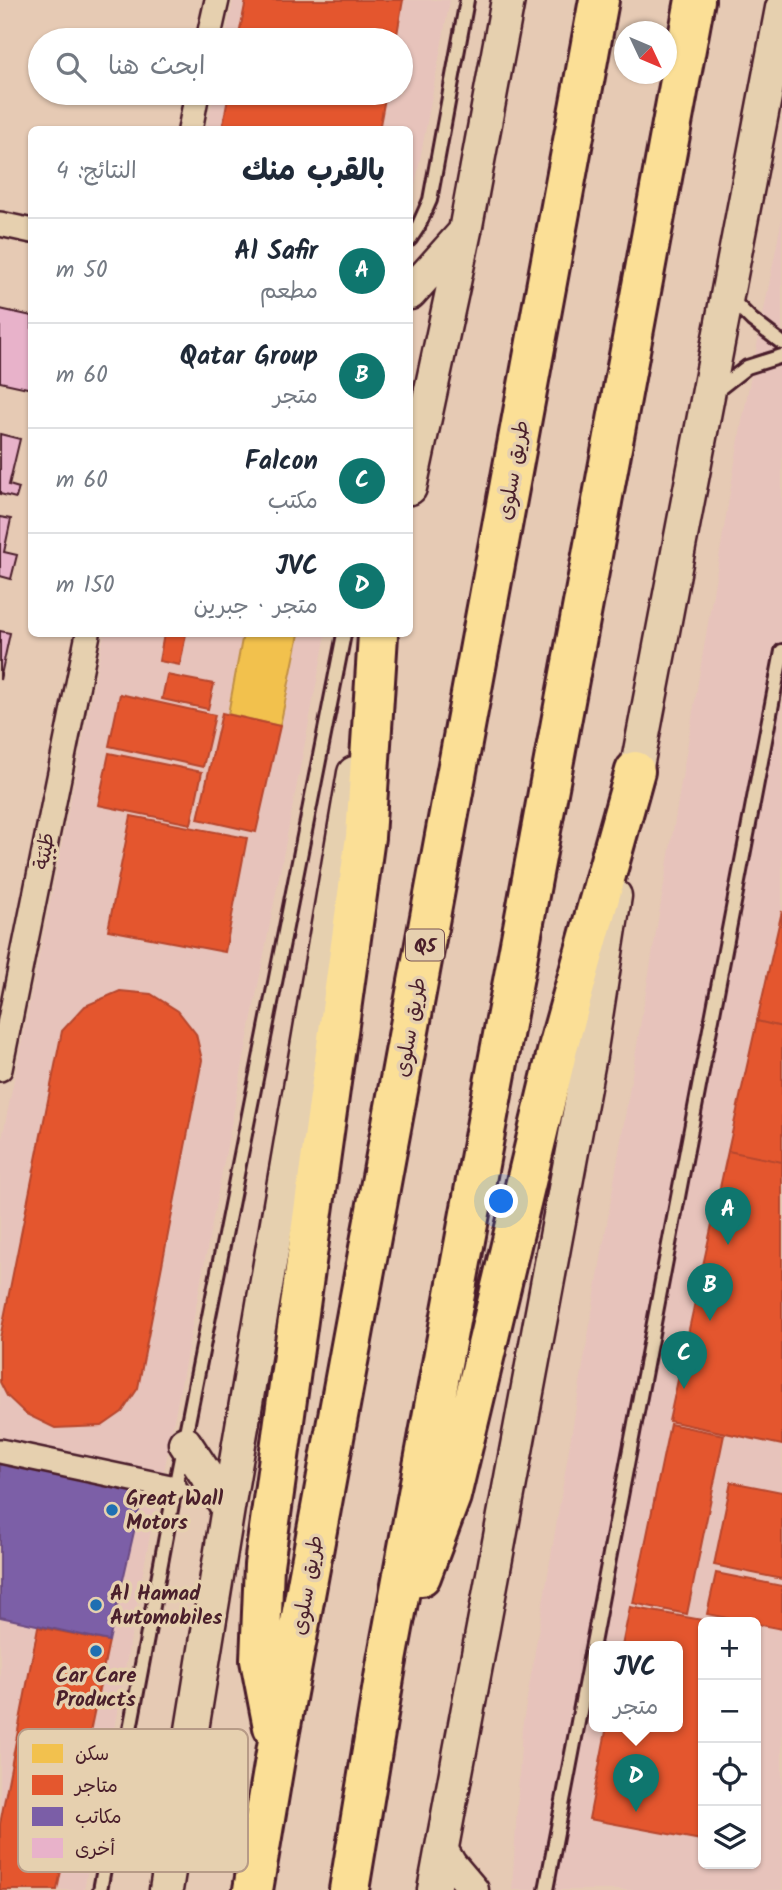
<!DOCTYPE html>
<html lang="ar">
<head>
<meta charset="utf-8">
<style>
	body { margin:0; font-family:Kalam,"Playpen Sans Arabic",sans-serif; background:#f6f6f7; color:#1f2937; direction:rtl }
	.controls { position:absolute; right:21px; bottom:21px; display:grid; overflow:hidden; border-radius:10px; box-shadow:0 2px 5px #0004 }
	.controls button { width:63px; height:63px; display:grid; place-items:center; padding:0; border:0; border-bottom:2px solid #e0e1e3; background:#fff; color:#1f2937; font:35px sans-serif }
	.compass { position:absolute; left:614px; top:21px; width:63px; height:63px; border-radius:50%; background:#fff; box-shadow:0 2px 5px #0004; rotate:134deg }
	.you { position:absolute; left:502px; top:1202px; width:24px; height:24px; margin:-18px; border:5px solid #fff; border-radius:50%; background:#1a73e8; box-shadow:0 0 0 10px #1a73e833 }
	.badge { display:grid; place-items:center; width:46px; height:46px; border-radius:50%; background:#0f766e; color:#fff; font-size:23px; font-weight:700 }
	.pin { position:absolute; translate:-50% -58px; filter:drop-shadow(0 2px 4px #0008) }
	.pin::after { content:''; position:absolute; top:37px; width:24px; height:21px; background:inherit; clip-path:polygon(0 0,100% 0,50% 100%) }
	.popup { position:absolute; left:589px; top:1641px; width:94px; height:91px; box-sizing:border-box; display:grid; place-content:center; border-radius:10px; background:#fff; filter:drop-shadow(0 2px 5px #0005); font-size:23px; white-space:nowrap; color:#747a83 }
	.popup b { font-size:26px; color:#1f2937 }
	.popup::after { content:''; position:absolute; left:50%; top:100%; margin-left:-14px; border:14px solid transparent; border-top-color:#fff }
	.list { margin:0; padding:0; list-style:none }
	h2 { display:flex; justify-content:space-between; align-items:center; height:91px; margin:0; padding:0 28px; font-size:30px }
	h2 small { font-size:23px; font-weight:400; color:#747a83 }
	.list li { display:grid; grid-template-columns:46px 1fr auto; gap:21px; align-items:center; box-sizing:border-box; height:105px; padding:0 28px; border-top:2px solid #e0e1e3 }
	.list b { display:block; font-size:26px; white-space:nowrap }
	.list p { margin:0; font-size:23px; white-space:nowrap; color:#747a83 }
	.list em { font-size:23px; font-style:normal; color:#747a83 }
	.icon { flex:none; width:38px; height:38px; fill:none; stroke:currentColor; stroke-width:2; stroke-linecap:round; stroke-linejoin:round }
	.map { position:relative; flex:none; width:782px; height:1890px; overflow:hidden; direction:ltr }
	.search { position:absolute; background:#fff; box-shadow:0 2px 5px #0004; left:28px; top:28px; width:385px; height:77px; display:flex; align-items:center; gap:18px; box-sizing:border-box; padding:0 24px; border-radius:38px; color:#747a83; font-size:26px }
	.panel { position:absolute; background:#fff; box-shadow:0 2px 5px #0004; left:28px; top:126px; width:385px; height:511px; border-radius:10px; direction:rtl }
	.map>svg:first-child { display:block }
	.built { fill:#e7c3bb; fill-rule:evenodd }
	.homes { fill:#f2c14e; stroke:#c09044; stroke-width:2 }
	.shops { fill:#e4572e; stroke:#b6462d; stroke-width:2 }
	.offices { fill:#7b5ea7; stroke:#6c4b82; stroke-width:2 }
	.building { fill:#e8b2ca; stroke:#4a1f2b; stroke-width:2 }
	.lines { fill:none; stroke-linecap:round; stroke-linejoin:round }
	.service-casing { stroke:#4a1f2b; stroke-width:18 }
	.minor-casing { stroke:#4a1f2b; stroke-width:28 }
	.tertiary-casing { stroke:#4a1f2b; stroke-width:33 }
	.secondary-casing { stroke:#4a1f2b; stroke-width:37 }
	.motorway-casing { stroke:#4a1f2b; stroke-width:44 }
	.service { stroke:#e6d0af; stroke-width:12 }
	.minor { stroke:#e6d0af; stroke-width:23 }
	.tertiary { stroke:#e6d0af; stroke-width:28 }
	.secondary { stroke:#e6d0af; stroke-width:32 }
	.motorway { stroke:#fbdf96; stroke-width:38 }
	.poi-dot { fill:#1f6fb2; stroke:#e6d0af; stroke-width:2.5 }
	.labels { text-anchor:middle; stroke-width:7; stroke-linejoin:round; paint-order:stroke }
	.shield { fill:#e6d0af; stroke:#795453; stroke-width:2 }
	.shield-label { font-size:19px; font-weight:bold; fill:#4a1f2b }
	.street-label { font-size:21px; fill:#4a1f2b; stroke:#e6d0af }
	.poi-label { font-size:21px; font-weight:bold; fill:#4a1f2b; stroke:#e6d0af; text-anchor:start }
	.key { fill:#e6d0af; stroke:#b79b87; stroke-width:2 }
	.key-label { font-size:19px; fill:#4a1f2b }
</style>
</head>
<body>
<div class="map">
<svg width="782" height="1890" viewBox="0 0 782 1890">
	<rect width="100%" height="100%" fill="#e6cab4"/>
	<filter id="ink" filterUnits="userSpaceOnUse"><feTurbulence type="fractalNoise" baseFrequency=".0143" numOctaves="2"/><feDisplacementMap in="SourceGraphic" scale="14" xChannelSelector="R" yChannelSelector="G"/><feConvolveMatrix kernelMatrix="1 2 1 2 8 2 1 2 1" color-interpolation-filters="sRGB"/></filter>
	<g filter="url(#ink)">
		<!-- built -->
		<path class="built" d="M233 0H450L410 213V130H206L214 93H401V40H225Z
			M782 218V1890H512L522 1728 741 427ZM703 1622H756V1864H703ZM594 1646H678V1726H594Z
			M104 634H326L163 1477 0 1439V1149Z
			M0 1465 157 1497 84 1890H0Z"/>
		<!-- homes -->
		<path class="homes" d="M243 634H299L280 726 228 714Z"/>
		<!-- shops -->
		<path class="shops" d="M246 0H403L396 40H238Z
			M229 93H386L379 130H222Z
			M164 634H186L180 665 159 661Z
			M167 675 214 684 208 709 162 699Z
			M120 694 215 715 203 767 109 746Z
			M222 713 280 726 256 832 198 819Z
			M109 753 202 772 191 824 98 805Z
			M131 816 247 838 225 952 108 930Z
			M782 911V1027L757 1021Z
			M120 991 151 994 178 1011 196 1034 202 1060 138 1388 122 1412 102 1426 55 1428 26 1414 7 1396 0 1382V1338L62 1031 85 1006Z
			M757 1021 782 1027V1162L728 1151Z
			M728 1151 782 1162V1445L669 1421Z
			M670 1424 724 1435 687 1614 633 1603Z
			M731 1482 782 1492V1579L714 1565Z
			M716 1573 782 1586V1629L707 1614Z
			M630 1607 713 1622H703V1827L701 1840 589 1819 607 1726H678V1646H622Z
			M38 1627 109 1641 57 1890H0V1824Z"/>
		<!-- offices -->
		<path class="offices" d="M0 1457 144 1488 109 1641 0 1617Z"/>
		<!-- building -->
		<path class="building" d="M0 309 32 316V389L0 382Z
			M0 434 20 439 9 485 19 488 16 498 0 494Z
			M0 517 11 519 4 552 17 555 11 579 0 576Z
			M0 631 10 633 0 680Z"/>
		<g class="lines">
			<defs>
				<path id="service" d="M410 239 418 227 430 200 467 0
					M729 297 752 320 782 343
					M715 392 747 367 782 356
					M100 1890 175 1488 344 634
					M546 1890 782 651"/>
				<path id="minor" d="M208 40 217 0
					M190 130 197 93
					M0 224 32 231
					M0 1069 88 634
					M0 1451 175 1488"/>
				<path id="tertiary" d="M442 1847 452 1864 474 1890"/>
				<path id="secondary" d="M410 293 462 235
					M410 488 465 231 508 0
					M632 793 782 8
					M185 1443 228 1508
					M166 1890 228 1508 354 773
					M434 1890 590 1055 615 896"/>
				<path id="motorway" d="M421 1576 451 1496 559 1044 635 771
					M273 1727 260 1660 264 1565 365 837 378 635
					M253 1890 277 1747 599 0
					M349 1890 386 1666 695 0"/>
			</defs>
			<!-- service casing -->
			<use href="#service" class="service-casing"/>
			<!-- minor casing -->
			<use href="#minor" class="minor-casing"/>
			<!-- tertiary casing -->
			<use href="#tertiary" class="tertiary-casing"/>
			<!-- secondary casing -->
			<use href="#secondary" class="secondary-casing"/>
			<!-- motorway casing -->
			<use href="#motorway" class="motorway-casing"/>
			<!-- service -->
			<use href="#service" class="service"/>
			<!-- minor -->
			<use href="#minor" class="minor"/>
			<!-- tertiary -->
			<use href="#tertiary" class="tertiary"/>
			<!-- secondary -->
			<use href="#secondary" class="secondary"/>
			<!-- motorway -->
			<use href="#motorway" class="motorway"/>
		</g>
	</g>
	<!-- markers -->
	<g class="poi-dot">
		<circle cx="112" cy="1510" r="7"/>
		<circle cx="96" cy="1605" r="7"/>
		<circle cx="96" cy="1651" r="7"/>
	</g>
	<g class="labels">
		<!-- shield labels -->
		<rect class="shield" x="406" y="929.5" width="38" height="31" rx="5"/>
		<g class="shield-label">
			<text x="425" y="952">Q5</text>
		</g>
		<!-- street labels -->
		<g class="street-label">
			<text transform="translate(513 470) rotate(-80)" y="7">طريق سلوى</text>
			<text transform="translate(44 851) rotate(-79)" y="7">طَيْبَة</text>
			<text transform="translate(410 1027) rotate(-80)" y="7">طريق سلوى</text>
			<text transform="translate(307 1585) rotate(-80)" y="7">طريق سلوى</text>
		</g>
		<!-- poi labels -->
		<g class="poi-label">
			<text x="126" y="1505">Great Wall<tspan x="126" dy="24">Motors</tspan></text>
			<text x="110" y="1600">Al Hamad<tspan x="110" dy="24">Automobiles</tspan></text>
			<text x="96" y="1682" text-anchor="middle">Car Care<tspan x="96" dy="24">Products</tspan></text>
		</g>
	</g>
	<!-- legend -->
	<rect x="18" y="1729" width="230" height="143" rx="10" class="key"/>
	<rect x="32" y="1744" width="31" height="19" fill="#f2c14e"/>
	<rect x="32" y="1775" width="31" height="20" fill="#e4572e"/>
	<rect x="32" y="1807" width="31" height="19" fill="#7b5ea7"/>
	<rect x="32" y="1838" width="31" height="20" fill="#e8b2ca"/>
	<g class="key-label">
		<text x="75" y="1760">سكن</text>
		<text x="75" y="1792">متاجر</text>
		<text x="75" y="1823">مكاتب</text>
		<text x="75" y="1855">أخرى</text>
	</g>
</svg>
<div class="controls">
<button>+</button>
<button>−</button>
<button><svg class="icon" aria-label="locate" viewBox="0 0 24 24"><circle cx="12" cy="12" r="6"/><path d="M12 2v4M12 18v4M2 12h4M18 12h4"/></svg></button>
<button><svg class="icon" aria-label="layers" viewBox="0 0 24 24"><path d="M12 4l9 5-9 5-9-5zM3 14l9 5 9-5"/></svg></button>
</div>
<svg class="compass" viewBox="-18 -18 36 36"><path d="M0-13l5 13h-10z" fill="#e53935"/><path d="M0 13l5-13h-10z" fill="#747a83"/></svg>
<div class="you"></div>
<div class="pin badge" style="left:728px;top:1245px">A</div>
<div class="pin badge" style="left:710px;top:1321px">B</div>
<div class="pin badge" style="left:684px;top:1389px">C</div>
<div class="pin badge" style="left:636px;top:1812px">D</div>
<div class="popup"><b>JVC</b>متجر</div>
<div class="search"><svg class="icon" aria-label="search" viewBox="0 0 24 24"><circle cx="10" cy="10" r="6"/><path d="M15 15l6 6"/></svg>ابحث هنا</div>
<section class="panel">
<h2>بالقرب منك<small>النتائج: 4</small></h2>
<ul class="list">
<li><span class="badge">A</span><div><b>Al Safir</b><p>مطعم</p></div><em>50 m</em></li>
<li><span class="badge">B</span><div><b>Qatar Group</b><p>متجر</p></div><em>60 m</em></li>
<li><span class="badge">C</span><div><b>Falcon</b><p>مكتب</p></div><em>60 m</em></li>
<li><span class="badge">D</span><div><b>JVC</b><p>متجر · جبرين</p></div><em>150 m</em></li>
</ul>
</section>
</div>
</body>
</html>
